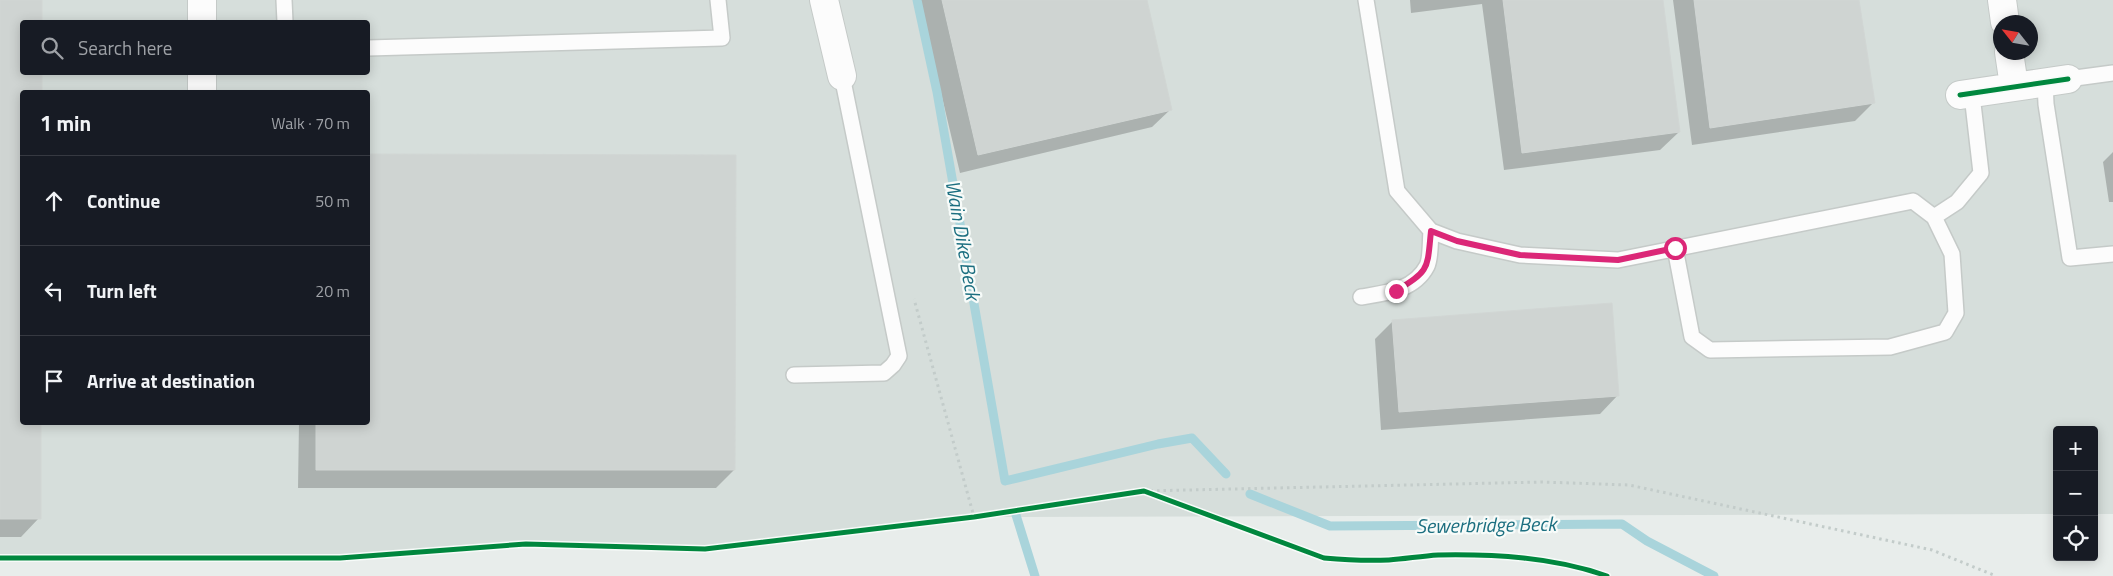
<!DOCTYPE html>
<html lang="en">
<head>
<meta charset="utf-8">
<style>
	body { margin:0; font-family:"Titillium Web",sans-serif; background:#242831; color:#f1f3f6 }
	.controls { position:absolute; right:15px; bottom:15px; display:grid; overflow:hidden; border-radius:5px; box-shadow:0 2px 12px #0003 }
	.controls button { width:45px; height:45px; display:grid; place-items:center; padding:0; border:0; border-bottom:1px solid #363941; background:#171b24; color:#f1f3f6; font:25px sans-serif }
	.compass { position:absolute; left:1993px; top:15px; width:45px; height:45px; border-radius:50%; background:#171b24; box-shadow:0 2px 12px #0003; rotate:301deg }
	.stop { position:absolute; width:15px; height:15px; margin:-11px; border:4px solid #db2777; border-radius:50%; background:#fff }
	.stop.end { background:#db2777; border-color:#fff; box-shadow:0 1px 5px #0008 }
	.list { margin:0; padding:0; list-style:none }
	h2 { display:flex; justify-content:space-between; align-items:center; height:65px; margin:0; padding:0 20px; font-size:21px }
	h2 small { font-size:16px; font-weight:400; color:#9ea1a6 }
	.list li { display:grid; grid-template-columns:32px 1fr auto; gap:15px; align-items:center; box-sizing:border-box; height:90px; padding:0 20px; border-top:1px solid #363941 }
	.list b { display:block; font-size:19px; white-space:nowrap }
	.list em { font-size:16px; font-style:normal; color:#9ea1a6 }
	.icon { flex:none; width:28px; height:28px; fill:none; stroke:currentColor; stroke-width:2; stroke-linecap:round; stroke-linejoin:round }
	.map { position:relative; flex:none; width:2113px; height:576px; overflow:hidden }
	.search { position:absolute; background:#171b24; box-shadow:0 2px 12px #0003; left:20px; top:20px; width:350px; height:55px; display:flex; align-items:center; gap:12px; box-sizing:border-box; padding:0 18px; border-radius:5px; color:#9ea1a6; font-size:19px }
	.panel { position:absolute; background:#171b24; box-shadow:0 2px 12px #0003; left:20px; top:90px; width:350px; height:335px; border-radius:5px }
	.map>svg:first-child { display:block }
	.built { fill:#d6dedb; fill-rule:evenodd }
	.shadow { fill:#0003 }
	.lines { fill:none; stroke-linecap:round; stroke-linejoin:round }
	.stream { stroke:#a9d4db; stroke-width:9 }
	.building { fill:#cfd4d2; stroke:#d1d6d4 }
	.lane-casing { stroke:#c5cac8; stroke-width:18 }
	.street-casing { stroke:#c5cac8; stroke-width:30 }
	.path { stroke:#c3ccca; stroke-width:3; stroke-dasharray:2.5 4; stroke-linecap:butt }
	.lane { stroke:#fcfcfc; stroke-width:15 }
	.street { stroke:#fcfcfc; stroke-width:28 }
	.cycleway-casing { stroke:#f7fbf9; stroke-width:8 }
	.cycleway { stroke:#00873e; stroke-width:5 }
	.route { stroke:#db2777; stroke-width:6 }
	.labels { text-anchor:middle; stroke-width:4.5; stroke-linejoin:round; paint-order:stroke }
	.water-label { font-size:20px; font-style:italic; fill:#1c6f80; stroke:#f7fbf9 }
</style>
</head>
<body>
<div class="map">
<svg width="2113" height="576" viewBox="0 0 2113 576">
	<rect width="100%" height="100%" fill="#e8edeb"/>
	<!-- built -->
	<path class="built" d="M0 0H2113V514H2094V430H2057V514L974 517 705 549 526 544 340 558H0ZM22 22H368V72H22ZM2000 22H2030V52H2000ZM22 92H368V422H22Z"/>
	<!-- shadow -->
	<path class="shadow" d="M0 0H41V22H22V72H41V92H22V422L39 518 21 537H0Z
		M919 0H1145L1171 109 1152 127 960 173Z
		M1410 0H1662L1679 132 1660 150 1504 170 1482 4 1411 13Z
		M1673 0H1858L1873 103 1855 121 1692 145Z
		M2113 152V202H2109L2103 162Z
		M368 155 735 156 734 470 716 488H298L299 422H368Z
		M1393 321 1618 395 1600 414 1381 430 1375 339Z"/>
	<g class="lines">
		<!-- stream -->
		<path class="stream" d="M917 0 937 92 1005 481 1158 444 1192 438 1226 474
			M1250 494 1330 526 1622 524 1647 541 1714 576
			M1016 515 1035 576"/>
	</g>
	<!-- building -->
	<path class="building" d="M0 0H42V22H22V72H42V92H22V422H41V519H0Z
		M942 0H1147L1172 110 978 155Z
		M1503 0H1663L1680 132 1522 153Z
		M1694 0H1859L1875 103 1710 128Z
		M368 154 736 155 735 470H316V422H368Z
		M1612 303 1619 396 1399 412 1392 320Z"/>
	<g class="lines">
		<defs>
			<path id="lane" d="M284 0 285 22
				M1366 0 1397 191 1431 231 1457 241 1520 255 1618 260 1913 201 1934 217 1952 254 1956 313 1945 332 1890 347 1710 350 1692 337 1675 248
				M368 48 722 38 718 0
				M2068 79 2113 73
				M2045 81 2046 104 2070 258 2113 254
				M1934 217 1957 202 1981 173 1972 95
				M1361 297C1385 293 1414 291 1427 266 1431 258 1430 241 1431 231
				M794 375 884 373 893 365 899 356 842 76"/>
			<path id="street" d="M824 0 842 76
				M2002 0 2005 22
				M202 22V0
				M2009 52 2014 86
				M202 92V72
				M1960 95 2068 79"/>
		</defs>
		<!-- lane casing -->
		<use href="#lane" class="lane-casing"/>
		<!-- street casing -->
		<use href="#street" class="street-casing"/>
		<!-- path -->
		<path class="path" d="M1144 491 1542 482 1629 485 1932 550 1996 576
			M0 558H340L526 544 705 549 974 517 914 299"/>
		<!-- lane -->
		<use href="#lane" class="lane"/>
		<!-- street -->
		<use href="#street" class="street"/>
		<defs>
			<path id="cycleway" d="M1960 95 2068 79
				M0 558H340L526 544 705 549 974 517 1144 491 1324 558C1346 560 1367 561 1389 560 1405 559 1421 556 1438 555 1495 554 1553 557 1607 576"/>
		</defs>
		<!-- cycleway casing -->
		<use href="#cycleway" class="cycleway-casing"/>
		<!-- cycleway -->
		<use href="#cycleway" class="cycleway"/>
	</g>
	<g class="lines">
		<!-- route -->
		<path class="route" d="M1396 291C1430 270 1427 270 1431 231L1457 241 1520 255 1618 260 1675 248"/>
	</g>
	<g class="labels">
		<!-- water labels -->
		<g class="water-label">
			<text transform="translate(963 240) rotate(80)" y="7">Wain Dike Beck</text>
			<text transform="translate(1486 525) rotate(-1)" y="7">Sewerbridge Beck</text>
		</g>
	</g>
</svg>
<div class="controls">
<button>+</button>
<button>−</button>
<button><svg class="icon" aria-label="locate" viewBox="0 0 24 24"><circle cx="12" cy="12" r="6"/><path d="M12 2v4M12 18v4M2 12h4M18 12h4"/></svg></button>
</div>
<svg class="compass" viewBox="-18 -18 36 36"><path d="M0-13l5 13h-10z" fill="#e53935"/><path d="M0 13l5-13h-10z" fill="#9ea1a6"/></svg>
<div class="stop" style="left:1675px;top:248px"></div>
<div class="stop end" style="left:1396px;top:291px"></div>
<div class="search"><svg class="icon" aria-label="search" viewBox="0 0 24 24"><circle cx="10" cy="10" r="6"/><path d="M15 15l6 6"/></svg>Search here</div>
<section class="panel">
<h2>1 min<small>Walk · 70 m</small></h2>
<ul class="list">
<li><svg class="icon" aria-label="ahead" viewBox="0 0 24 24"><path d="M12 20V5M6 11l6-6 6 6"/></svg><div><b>Continue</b></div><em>50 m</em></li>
<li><svg class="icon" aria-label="left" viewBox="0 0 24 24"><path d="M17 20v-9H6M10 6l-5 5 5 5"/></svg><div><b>Turn left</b></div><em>20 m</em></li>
<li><svg class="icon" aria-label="arrive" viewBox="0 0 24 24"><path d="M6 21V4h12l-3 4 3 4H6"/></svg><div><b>Arrive at destination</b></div></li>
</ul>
</section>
</div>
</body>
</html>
